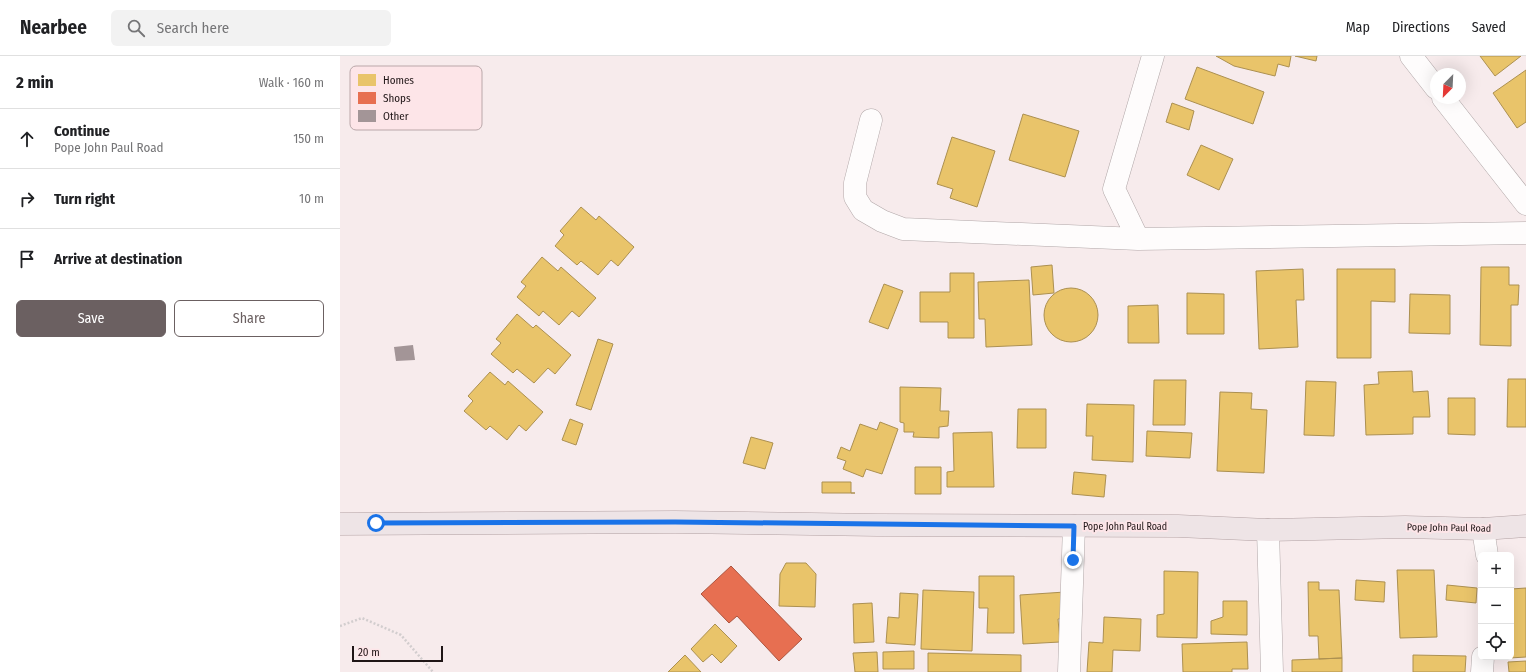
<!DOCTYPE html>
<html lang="en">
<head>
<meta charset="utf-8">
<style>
	body { margin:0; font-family:"Fira Sans Condensed",sans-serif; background:#f2f2f2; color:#202124 }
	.controls { position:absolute; right:12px; bottom:12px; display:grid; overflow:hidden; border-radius:6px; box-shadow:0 4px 16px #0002 }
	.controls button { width:36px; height:36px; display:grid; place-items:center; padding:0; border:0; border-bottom:1px solid #e0e0e0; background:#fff; color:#202124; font:20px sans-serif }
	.compass { position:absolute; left:1090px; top:12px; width:36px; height:36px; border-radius:50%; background:#fff; box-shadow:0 4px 16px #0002; rotate:204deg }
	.scale { position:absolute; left:12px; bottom:10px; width:91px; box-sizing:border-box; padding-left:4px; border:2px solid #1f1516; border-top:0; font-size:11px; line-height:14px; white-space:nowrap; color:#1f1516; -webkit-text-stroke:3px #fde5e8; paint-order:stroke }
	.stop { position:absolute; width:12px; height:12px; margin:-9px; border:3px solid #1a73e8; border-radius:50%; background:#fff }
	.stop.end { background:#1a73e8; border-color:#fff; box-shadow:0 1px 4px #0008 }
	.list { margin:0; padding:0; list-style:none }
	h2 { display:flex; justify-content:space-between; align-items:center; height:52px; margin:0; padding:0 16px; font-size:17px }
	h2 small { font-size:13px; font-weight:400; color:#757577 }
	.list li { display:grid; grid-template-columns:26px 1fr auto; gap:12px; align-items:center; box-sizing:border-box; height:60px; padding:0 16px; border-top:1px solid #e0e0e0 }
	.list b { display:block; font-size:15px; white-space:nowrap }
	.list p { margin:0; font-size:13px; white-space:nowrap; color:#757577 }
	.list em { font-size:13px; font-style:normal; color:#757577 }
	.actions { display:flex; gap:8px; padding:12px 16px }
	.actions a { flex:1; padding:9px 0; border:1px solid #6b6061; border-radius:6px; text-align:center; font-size:14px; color:#6b6061 }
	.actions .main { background:#6b6061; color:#fff }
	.icon { flex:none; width:22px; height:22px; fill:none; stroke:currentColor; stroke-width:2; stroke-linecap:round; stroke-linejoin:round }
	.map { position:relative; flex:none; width:1186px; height:616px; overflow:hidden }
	header { display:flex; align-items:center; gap:24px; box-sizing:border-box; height:56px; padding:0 20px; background:#fff; border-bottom:1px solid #e0e0e0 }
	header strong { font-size:19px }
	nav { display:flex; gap:22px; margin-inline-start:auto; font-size:14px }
	.search { width:280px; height:36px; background:#f2f2f2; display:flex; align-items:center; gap:10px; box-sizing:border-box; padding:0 14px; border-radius:6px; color:#757577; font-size:15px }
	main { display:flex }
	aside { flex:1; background:#fff }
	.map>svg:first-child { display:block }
	.homes { fill:#e9c46a; stroke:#ac9051 }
	.shops { fill:#e76f51; stroke:#ab543f }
	.building { fill:#a39597 }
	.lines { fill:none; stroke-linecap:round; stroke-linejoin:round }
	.minor-casing { stroke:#b1a7a8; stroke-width:23 }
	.major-casing { stroke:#b2a1a3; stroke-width:23 }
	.path { stroke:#d2cdce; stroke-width:2.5; stroke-dasharray:2 2; stroke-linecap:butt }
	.minor { stroke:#fefcfc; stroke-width:22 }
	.major { stroke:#eee4e6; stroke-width:22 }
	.route { stroke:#1a73e8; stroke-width:5 }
	.labels { text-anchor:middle; stroke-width:4; stroke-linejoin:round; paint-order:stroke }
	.street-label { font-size:10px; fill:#1f1516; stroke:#fde5e8 }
	.key { fill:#fde5e8; stroke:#baa7a9; stroke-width:1 }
	.key-label { font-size:11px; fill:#1f1516 }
</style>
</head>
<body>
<header>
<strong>Nearbee</strong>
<div class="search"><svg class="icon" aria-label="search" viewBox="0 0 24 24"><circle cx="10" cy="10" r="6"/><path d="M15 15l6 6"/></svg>Search here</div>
<nav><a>Map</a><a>Directions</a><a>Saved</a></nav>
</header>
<main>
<aside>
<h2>2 min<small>Walk · 160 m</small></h2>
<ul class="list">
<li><svg class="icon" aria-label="ahead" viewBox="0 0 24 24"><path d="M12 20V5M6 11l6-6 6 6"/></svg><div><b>Continue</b><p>Pope John Paul Road</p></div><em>150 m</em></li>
<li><svg class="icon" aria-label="right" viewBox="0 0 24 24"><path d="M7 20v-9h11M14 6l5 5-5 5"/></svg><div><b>Turn right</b></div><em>10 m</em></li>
<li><svg class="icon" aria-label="arrive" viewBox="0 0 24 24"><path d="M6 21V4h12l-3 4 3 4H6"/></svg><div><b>Arrive at destination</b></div></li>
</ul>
<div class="actions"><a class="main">Save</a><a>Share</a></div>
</aside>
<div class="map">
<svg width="1186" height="616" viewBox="0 0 1186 616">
	<rect width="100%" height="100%" fill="#f7ebec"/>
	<!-- homes -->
	<path class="homes" d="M876 0H951L949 11 938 8 935 20 894 10Z
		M955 0H977L976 5Z
		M1140 0H1181L1155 20Z
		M857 11 924 36 913 68 845 43Z
		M1186 14V66L1177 72 1153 37Z
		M832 47 854 55 849 74 826 66Z
		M683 58 739 75 725 121 669 104Z
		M612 81 655 95 637 151 610 142 613 133 597 128Z
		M861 89 893 103 879 134 847 119Z
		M241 151 256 164 259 160 294 191 278 210 271 204 258 219 241 205 237 209 215 190 224 179 220 175Z
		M202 201 218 215 221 211 256 242 239 261 232 255 219 269 203 255 199 260 177 241 186 230 181 226Z
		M712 209 714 237 693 239 691 211Z
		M1141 211H1169V229H1179L1178 249H1171V290L1140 289Z
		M963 213 964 244H956L958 291 919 293 916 215Z
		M997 213H1055V246L1031 245V302H997Z
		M610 217H634V282H608V266H580V236H610Z
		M689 224 692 289 646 291 645 263H639L638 226Z
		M544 228 563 235 548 273 529 266Z
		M704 259a27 27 0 1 1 54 0a27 27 0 1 1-54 0Z
		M847 237 884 238V278H847Z
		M1070 238 1110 239V278L1069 277Z
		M818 249 819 287H788V250Z
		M177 258 193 272 196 269 231 299 215 318 208 312 194 327 177 313 173 317 151 298 161 287 156 283Z
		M258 283 273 288 251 354 236 349Z
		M1072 315 1073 336 1088 335 1090 361H1073V378L1026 379 1024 329 1039 328 1038 316Z
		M150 316 165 329 168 325 203 356 186 375 179 369 167 384 150 370 146 374 124 355 133 345 128 340Z
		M1168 323H1186V371H1167Z
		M814 324H846L845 369H813Z
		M966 325 996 326 994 380 964 379Z
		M560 331 601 332 600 355H609L608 370 599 371V382L573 381 574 376H564V367L560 366Z
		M880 336 912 337 911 353 927 354 924 417 877 415Z
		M1108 342H1135V379L1108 378Z
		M747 348 794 349 793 406 752 404 753 380H746Z
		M678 353H706V392H677Z
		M230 363 243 368 236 389 222 384Z
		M540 366 558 373 542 418 526 413 523 421 503 413 506 405 497 402 501 391 510 395 520 368 537 374Z
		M807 375 852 377 850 402 806 400Z
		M652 376 654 431H607V416L614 415 613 377Z
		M411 381 433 387 425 413 403 407Z
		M575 411H601V438H575Z
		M734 416 766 419 764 441 732 438Z
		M482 426H511V437H515H482Z
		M446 507H466L476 518 475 551 439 550 440 518Z
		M1057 514H1094L1097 581 1060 582Z
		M824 515 858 516 857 582 817 581V559L824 558Z
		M639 520H674V577H647L648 552H639Z
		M1016 524 1045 526 1044 546 1015 544Z
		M968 526H979V534H999L1002 602 979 603 978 580H969Z
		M1107 529 1137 532 1136 547 1106 544Z
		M1186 532V601L1153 603 1152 601H1171V576H1172L1171 533Z
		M583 534 634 536 632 595 581 593Z
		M725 536 726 562 718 563 720 586 683 588 680 539Z
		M560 537 578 538 575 589 546 587 548 561 559 562Z
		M883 545H907V579L871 578V565L883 561Z
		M532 547 534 586 514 587 513 548Z
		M764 561 801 563 800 595 773 594 772 616H747L749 586 763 587Z
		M375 568 397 590 381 607 372 598 363 606 351 593Z
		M907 586 908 613H892V616H843L842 588Z
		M574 595V613H543V596Z
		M537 596 538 616H515L513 597Z
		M588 597 681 599V616H588Z
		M345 599 361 616H328Z
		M1073 599 1126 600 1125 616H1073Z
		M1002 602V616H952V604Z
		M1186 605V616H1169L1168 606Z"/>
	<!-- shops -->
	<path class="shops" d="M391 510 462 583 439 605 397 560 389 567 361 538Z"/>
	<!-- building -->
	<path class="building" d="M73 289 75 304 56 305 54 291Z"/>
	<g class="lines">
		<defs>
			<path id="minor" d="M1071 0 1096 32
				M1103 42 1186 148
				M531 64 515 127V141L523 154 542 165 563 173 798 183 1186 177
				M798 183 774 133 813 0
				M1143 473 1147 499
				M928 474 932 616
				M729 616 734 470
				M1142 616 1143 601"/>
			<path id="major" d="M0 468 335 466 537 469 838 470 928 474 1065 471 1143 473 1186 470"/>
		</defs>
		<!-- minor casing -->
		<use href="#minor" class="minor-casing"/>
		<!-- major casing -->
		<use href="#major" class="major-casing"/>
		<!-- path -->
		<path class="path" d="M0 570 22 562 61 579 93 616"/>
		<!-- minor -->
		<use href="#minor" class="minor"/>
		<!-- major -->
		<use href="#major" class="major"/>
	</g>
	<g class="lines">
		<!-- route -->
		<path class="route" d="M36 467 335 466 734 470 733 504"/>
	</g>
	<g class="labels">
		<!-- street labels -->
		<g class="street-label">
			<text x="785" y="474">Pope John Paul Road</text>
			<text transform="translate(1109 471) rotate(1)" y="4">Pope John Paul Road</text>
		</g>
	</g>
	<!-- legend -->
	<rect x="10" y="10" width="132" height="64" rx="6" class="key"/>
	<rect x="18" y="18" width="18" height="12" fill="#e9c46a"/>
	<rect x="18" y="36" width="18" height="12" fill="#e76f51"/>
	<rect x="18" y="54" width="18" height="12" fill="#a39597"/>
	<g class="key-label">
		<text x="43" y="28">Homes</text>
		<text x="43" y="46">Shops</text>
		<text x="43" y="64">Other</text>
	</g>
</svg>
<div class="controls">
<button>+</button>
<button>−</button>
<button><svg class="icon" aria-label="locate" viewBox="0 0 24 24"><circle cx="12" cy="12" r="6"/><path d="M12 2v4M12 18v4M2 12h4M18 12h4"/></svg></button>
</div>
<svg class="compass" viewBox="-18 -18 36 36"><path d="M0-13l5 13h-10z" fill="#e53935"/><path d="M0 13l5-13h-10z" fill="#757577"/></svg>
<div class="scale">20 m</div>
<div class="stop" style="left:36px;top:467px"></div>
<div class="stop end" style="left:733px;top:504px"></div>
</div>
</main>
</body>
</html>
